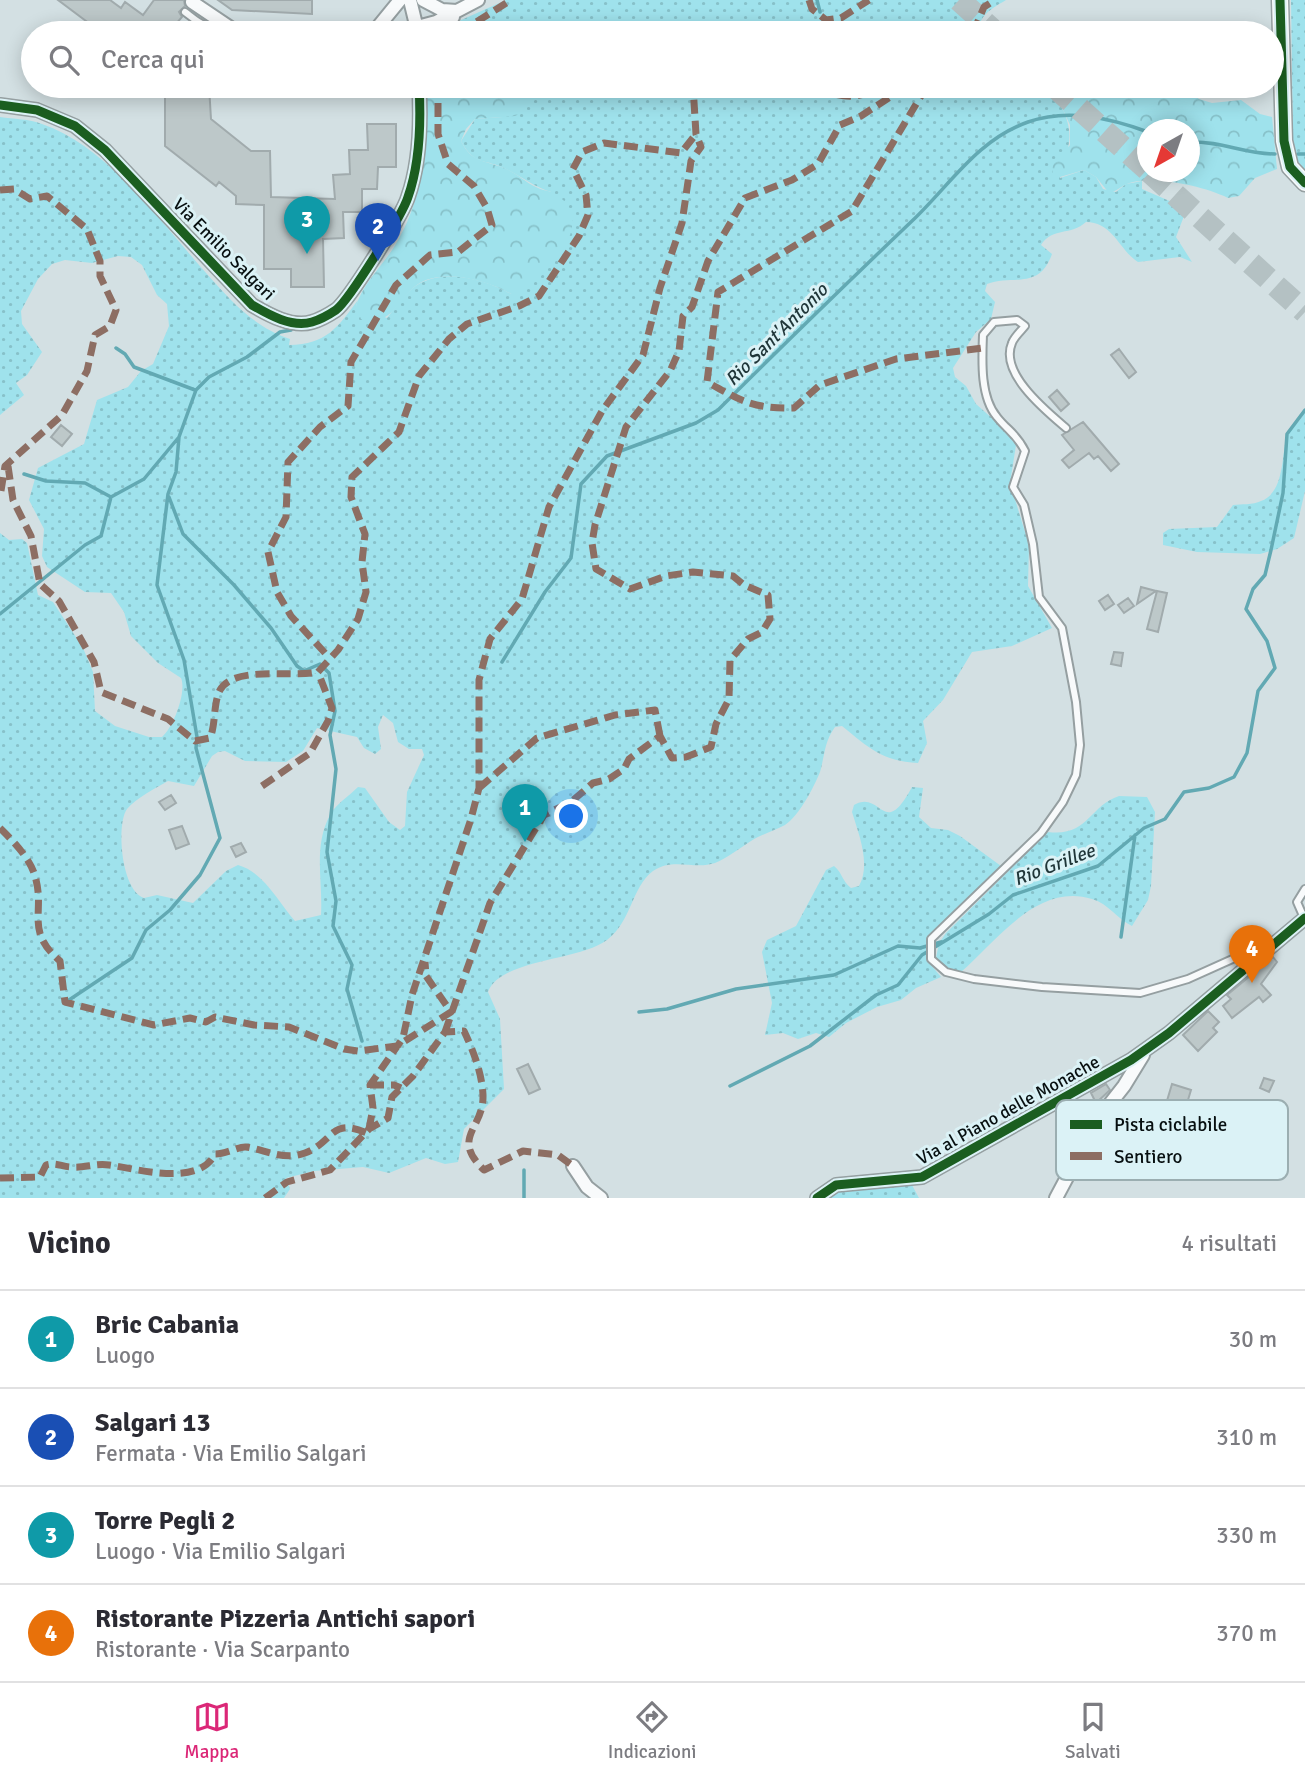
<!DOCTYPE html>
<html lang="it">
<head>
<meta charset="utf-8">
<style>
	body { margin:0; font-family:Signika,sans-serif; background:#f2f2f3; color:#2b2b33 }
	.compass { position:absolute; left:1137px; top:119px; width:63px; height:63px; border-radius:50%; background:#fff; box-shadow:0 4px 18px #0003; rotate:220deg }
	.you { position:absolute; left:572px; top:817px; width:24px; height:24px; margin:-18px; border:5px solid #fff; border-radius:50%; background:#1a73e8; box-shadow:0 0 0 10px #1a73e833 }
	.badge { display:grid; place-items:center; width:46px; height:46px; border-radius:50%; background:#db2777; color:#fff; font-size:23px; font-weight:700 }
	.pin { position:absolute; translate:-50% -58px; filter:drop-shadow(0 2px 4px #0008) }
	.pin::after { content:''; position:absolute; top:37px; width:24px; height:21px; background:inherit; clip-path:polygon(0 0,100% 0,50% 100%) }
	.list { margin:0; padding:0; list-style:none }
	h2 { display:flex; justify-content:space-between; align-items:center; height:91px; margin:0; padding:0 28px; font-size:30px }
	h2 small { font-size:23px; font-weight:400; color:#7c7c81 }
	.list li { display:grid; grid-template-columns:46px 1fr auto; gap:21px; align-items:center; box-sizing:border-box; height:98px; padding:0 28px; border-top:2px solid #e1e1e2 }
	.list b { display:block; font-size:26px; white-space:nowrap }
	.list p { margin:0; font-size:23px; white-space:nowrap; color:#7c7c81 }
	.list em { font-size:23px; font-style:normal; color:#7c7c81 }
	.icon { flex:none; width:38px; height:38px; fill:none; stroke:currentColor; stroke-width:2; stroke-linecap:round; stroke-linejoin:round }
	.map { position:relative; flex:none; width:1305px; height:1198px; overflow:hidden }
	.search { position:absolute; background:#fff; box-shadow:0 4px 18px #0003; left:21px; right:21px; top:21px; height:77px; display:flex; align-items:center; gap:18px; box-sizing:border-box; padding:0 24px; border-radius:38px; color:#7c7c81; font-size:26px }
	.sheet { height:483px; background:#fff }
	nav { display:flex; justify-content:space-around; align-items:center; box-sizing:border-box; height:98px; border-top:2px solid #e1e1e2; background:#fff; font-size:19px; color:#7c7c81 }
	nav a { display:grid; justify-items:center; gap:4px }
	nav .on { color:#db2777 }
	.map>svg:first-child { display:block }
	.grass { fill:url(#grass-dots); fill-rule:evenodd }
	.forest { fill:url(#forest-crowns); fill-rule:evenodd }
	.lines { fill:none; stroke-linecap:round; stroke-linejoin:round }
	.stream { stroke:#62a9b3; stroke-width:3.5 }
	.building { fill:#bdc8c9; stroke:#a1abad; stroke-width:2 }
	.motorway-tunnel { stroke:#b4c1c3; stroke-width:23; stroke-dasharray:23 11; stroke-linecap:butt }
	.service-casing { stroke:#959fa1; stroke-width:10 }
	.minor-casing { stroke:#959fa1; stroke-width:16 }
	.tertiary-casing { stroke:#959fa1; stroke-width:19 }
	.service { stroke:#f8fafb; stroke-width:6 }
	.minor { stroke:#f8fafb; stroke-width:12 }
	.tertiary { stroke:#f8fafb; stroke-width:16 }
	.quiet { stroke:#8d6e63; stroke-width:7; stroke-dasharray:14 7; stroke-linecap:butt }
	.cycleway-casing { stroke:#dbf2f6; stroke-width:13 }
	.cycleway { stroke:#1b5e20; stroke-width:9 }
	.labels { text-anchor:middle; stroke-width:6; stroke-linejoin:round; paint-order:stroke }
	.street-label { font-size:18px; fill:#070f10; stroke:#dbf2f6 }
	.water-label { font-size:19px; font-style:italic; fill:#1f3538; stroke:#dbf2f6 }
	.key { fill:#dbf2f6; stroke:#9baeb1; stroke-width:2 }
	.key-label { font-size:19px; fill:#070f10 }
</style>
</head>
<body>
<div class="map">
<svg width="1305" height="1198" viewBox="0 0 1305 1198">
	<defs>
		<pattern id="grass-dots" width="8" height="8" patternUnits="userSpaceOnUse" patternTransform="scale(1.75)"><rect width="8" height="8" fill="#9fe2ec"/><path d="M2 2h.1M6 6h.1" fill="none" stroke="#87c1c9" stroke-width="1.8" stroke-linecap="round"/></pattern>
		<pattern id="forest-crowns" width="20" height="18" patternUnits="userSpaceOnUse" patternTransform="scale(1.75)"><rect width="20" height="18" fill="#9fe2ec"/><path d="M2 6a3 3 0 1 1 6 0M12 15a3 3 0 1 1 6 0" fill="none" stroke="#87c1c9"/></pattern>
	</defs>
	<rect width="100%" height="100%" fill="#d3e0e3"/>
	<!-- grass -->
	<path class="grass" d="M506 0H1006C991 9 979 15 978 33H447L459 21Z
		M1291 0H1305V171L1296 158 1293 139Z
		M504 86H1067L1061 105C1076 137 1068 146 1060 178L1084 170 1096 177 1103 189 1116 192 1126 184 1142 181V189L1181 206 1184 216 1176 237 1192 262 1180 257 1138 262C1119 250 1113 222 1086 222 1071 236 1052 227 1041 245L1052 254C1039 291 1012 274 987 284L985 291 995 302 991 319 976 332 953 368 955 377 966 386 976 404 1003 428 1016 445 1010 483 1029 545 1028 586 1052 628 1012 646 972 652 943 700 923 721 927 743 918 763C882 761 869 748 842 726L835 727C824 742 825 755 820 772 814 787 799 816 785 825 774 831 762 834 751 841 740 848 727 858 715 863 694 870 673 857 653 871 631 888 632 921 607 940 579 961 500 959 488 992L500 1019 504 1089 464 1129 458 1162 445 1164 426 1158 389 1173 363 1167 314 1171 286 1178 290 1189 284 1198H0V533L9 540 22 539 27 543 38 595 53 602 83 648 93 672 95 711 115 726 149 737H162C173 728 187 692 181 678L158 663 131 636 124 612 111 593 85 592 47 567 42 556 44 529 29 500 38 468 84 444 97 400 128 387 141 371 153 364 169 326 167 304 157 295 142 265 131 257 118 256 92 263 65 260 52 264 38 279 21 311 22 324 42 352 27 375 16 383 24 395 0 415V117C14 119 29 119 42 124 109 147 161 223 207 274 232 302 254 327 290 339L289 345C327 344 337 328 358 300L356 306 387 318C396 307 405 293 417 285 443 268 486 279 511 294L551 192C534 187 522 177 506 169 485 158 475 167 461 141L475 119 502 117 514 88ZM383 715 393 723 398 742 409 749H422L424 755 407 792 405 826 400 830 389 822 365 788 358 787C349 796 336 804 330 815 313 846 323 882 321 915L295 921C278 902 264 872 238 865L226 871 193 903 157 895 144 898C121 891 116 824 127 809 136 798 156 788 168 781L194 786 212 756 218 752 225 751 245 761 286 762 303 751 317 728 357 737 364 748 375 754 381 749 378 727Z
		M1305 410V491L1294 538 1277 549 1260 554 1197 552 1163 545V533L1169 529 1217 527 1233 505C1241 504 1253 505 1261 501 1285 492 1281 456 1287 436 1290 426 1301 424 1305 410Z
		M912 787 923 788 919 817 931 828 948 830 960 836 1001 866 926 940 927 960 941 977 916 988 901 1000 877 1007 846 1023 829 1037 816 1033 798 1039 783 1033 765 1035 772 1003 762 952 767 940 796 926 826 870 834 866C842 872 842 881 851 888L859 886C871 864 859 835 852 812L854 805C882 789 883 841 912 787Z
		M1119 796 1147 797 1155 812 1151 886 1148 900 1132 926C1117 919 1109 904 1092 899 1037 882 996 942 961 972L948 970 936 958 939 943 946 933 1048 832C1088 837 1089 806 1119 796Z
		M904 1185H912L919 1198H824L836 1189Z"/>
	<!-- forest -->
	<path class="forest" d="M426 86 514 88 524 98 527 110 515 116 475 119 466 129 461 141C472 163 484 160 504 168 515 172 525 182 536 187 541 190 546 190 551 192 580 205 576 234 559 254 544 273 534 288 511 294 488 281 452 271 426 280 399 290 395 330 361 319L356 306C362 285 382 266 394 247 425 198 427 142 426 86Z
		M1067 86H1182L1199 99 1212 103 1241 100 1260 114 1272 117 1277 169 1255 178 1239 196 1228 198C1203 186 1160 177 1133 182 1123 184 1118 191 1109 193L1096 177 1084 170 1053 179 1052 166 1070 145V125L1061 105ZM1148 130H1190V172H1148Z"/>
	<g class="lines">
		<!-- stream -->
		<path class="stream" d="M817 0 820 12
			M1190 142C1222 141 1244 154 1275 154
			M1298 154H1305
			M116 348 125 354 134 367 195 390
			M24 474 46 481 85 483 111 497
			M169 497 183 534 234 585 271 628 297 666 304 671 320 664 329 673 335 711 330 735 336 769 327 852 336 901 333 926 352 965 347 989 362 1041
			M0 614 85 545 101 536 111 497 144 479 179 437 196 390 209 377 247 357 280 332 291 330
			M502 662 545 592 571 558 581 484 607 456 696 423 718 410C782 346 847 283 912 221 950 185 977 140 1028 122 1068 108 1110 118 1148 132
			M1121 937 1135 835
			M69 1000 132 958 146 930 170 910 200 875 220 838 196 748 197 737 184 660 157 585 168 494 176 472 179 437
			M639 1012 667 1009 736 989 834 975 898 946 920 948 941 942
			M730 1086 810 1046 876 995 898 985 922 955 989 914 1013 895 1098 866 1144 828 1165 819 1184 792 1209 788 1234 777 1247 753 1258 691 1275 668 1267 641 1246 609 1253 589 1265 575 1271 550 1283 493 1287 434 1305 410
			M524 1170V1198"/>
	</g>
	<!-- building -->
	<path class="building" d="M58 0H110L121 8 125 2 143 15 154 0H184L185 6 179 12 182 17 175 25 186 33H119L112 28 109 33H102Z
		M218 0H312V14L232 10Z
		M165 86H209L211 119 251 151H270L271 197 335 199 333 175 350 174 349 150H368L367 124H396V167H378L377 189H362V212H343L344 238 323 239 324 287H291V269H264V205L236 204V196L219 182 216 186 165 146Z
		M1119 349 1136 372 1129 378 1111 355Z
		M1057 390 1069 404 1061 411 1049 397Z
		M1083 422 1119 464 1111 471 1098 456 1094 459 1089 453 1069 468 1062 460 1074 450 1062 435Z
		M61 425 72 434 62 446 51 437Z
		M1141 587 1156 591 1137 604Z
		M1157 591 1167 593 1158 632 1147 629Z
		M1108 595 1114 604 1105 610 1099 601Z
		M1128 598 1134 606 1124 613 1118 605Z
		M1114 652 1123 653 1121 666 1111 664Z
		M171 795 176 803 165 810 159 802Z
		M182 826 189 844 176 849 169 830Z
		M241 843 246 852 236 857 231 847Z
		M1273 957 1277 962 1261 984 1271 995 1263 1002 1259 997 1232 1018 1223 1006 1231 999 1227 995Z
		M1208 1011 1219 1022 1213 1028 1217 1032 1198 1051 1183 1035Z
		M528 1064 540 1089 529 1094 517 1069Z
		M1264 1078 1274 1081 1269 1092 1260 1088Z
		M1106 1084 1110 1090 1096 1103 1091 1093Z
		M1172 1084 1191 1090 1176 1140 1157 1134Z"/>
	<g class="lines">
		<!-- motorway-tunnel -->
		<path class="motorway-tunnel" d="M959 0 996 33
			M1054 86 1148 170
			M1150 172 1305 312"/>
		<defs>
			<path id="service" d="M185 12C197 21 206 31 222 25
				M1066 428C1046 411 999 373 1012 343 1014 337 1021 331 1025 326L1017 320 994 322 983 335C982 360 980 397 997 417 1008 431 1016 433 1025 451L1013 487 1024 505 1033 544 1039 597 1062 628 1076 702 1080 745 1076 775 1063 802 1041 833 931 939V959L946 972 974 979 1042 987 1140 993 1188 979 1277 939
				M1304 918 1297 902 1305 889"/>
			<path id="minor" d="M410 0 418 33
				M423 0 442 10 457 11
				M192 2 238 33
				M373 33 400 0
				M395 33 436 22 478 0
				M439 33 453 17
				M0 105 37 110 75 126 105 150 252 305C269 315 292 328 312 322 319 320 330 314 336 310 349 300 403 214 408 197 420 163 421 121 419 86
				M573 1166 587 1187 601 1198
				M817 1198 836 1185 922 1177 1131 1060 1169 1033 1305 918
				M1056 1198 1098 1119 1124 1086 1143 1055"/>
			<path id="tertiary" d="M1280 0 1284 141 1290 167 1305 183"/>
		</defs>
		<!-- service casing -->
		<use href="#service" class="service-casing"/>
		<!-- minor casing -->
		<use href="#minor" class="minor-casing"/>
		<!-- tertiary casing -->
		<use href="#tertiary" class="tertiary-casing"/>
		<!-- service -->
		<use href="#service" class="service"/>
		<!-- minor -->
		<use href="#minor" class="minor"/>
		<!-- tertiary -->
		<use href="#tertiary" class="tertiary"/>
		<!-- quiet -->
		<path class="quiet" d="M809 0 812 9 826 20 841 18 869 0
			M459 33 511 0
			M973 33 984 7 995 0
			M818 86C835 99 864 100 881 86
			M927 86 852 211 718 292 707 382C741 401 754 409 794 408L820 385 896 359 983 348
			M0 190 14 189 30 199 47 196 87 229 100 261V276L116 310 110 326 95 335 87 371 62 415 5 466 0 497
			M8 466 13 500 31 536 40 584 59 601 94 662 101 692 168 719 195 741 210 738C216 724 213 704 220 690 234 665 292 678 318 672
			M325 653 291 616 277 592 268 552 286 517 288 462 320 427 348 406 351 362 396 285 430 255 458 252 492 225 487 208 474 186 448 164 438 134V86
			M318 672 338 650 358 619 366 592 362 562 365 534 351 497 352 477 399 432 419 376 449 339 467 324 519 306 539 296 579 236 588 215 586 195 573 169 582 152 604 143 681 153 696 134
			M262 786 310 753 328 721 332 708 318 672
			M479 788 537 738 615 715 655 710 660 736
			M0 828C13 841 30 858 35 876 46 913 24 930 60 961L65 1002 154 1025 190 1018 206 1022 215 1017 254 1025 289 1027 344 1049 358 1051 397 1046 451 1012 426 976 425 962
			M445 1032 490 903 544 815 571 802 593 783 609 779 624 769 629 759 660 736 672 758 686 757 711 747 716 724 729 699 730 660 748 639 762 632 770 619 768 595 744 585 733 576 693 572 666 576 630 589 596 569 592 543 595 525 626 427 670 371 679 351 683 316 692 307 708 261 745 198 792 180 818 164 840 125 861 116 907 86
			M370 1085H394L401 1088
			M369 1129 373 1108 370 1085 403 1038 412 995 471 819 479 788V680L490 639 522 599 549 507 602 411 643 355 660 288 682 223 691 161 701 147 696 134 693 86
			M0 1178 40 1177 46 1165C56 1162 62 1167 72 1167 85 1168 96 1163 109 1165 138 1169 199 1187 215 1154 226 1154 240 1146 246 1147 266 1150 284 1161 305 1153 334 1142 330 1117 367 1133
			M265 1198 287 1182 330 1170 369 1129 388 1118 392 1097 413 1076 445 1032 464 1031C473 1050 482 1073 483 1095 484 1129 450 1137 484 1170L523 1151 558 1155 573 1166"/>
		<defs>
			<path id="cycleway" d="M1280 0 1284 141 1290 167 1305 183
				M0 105 37 110 75 126 105 150 252 305C269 315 292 328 312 322 319 320 330 314 336 310 349 300 403 214 408 197 420 163 421 121 419 86
				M817 1198 836 1185 922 1177 1131 1060 1169 1033 1305 918"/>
		</defs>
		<!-- cycleway casing -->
		<use href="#cycleway" class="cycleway-casing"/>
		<!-- cycleway -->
		<use href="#cycleway" class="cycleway"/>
	</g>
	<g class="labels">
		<!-- street labels -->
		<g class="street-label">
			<text transform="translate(224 249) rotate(45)" y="6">Via Emilio Salgari</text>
			<text transform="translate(1008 1110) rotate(-29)" y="6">Via al Piano delle Monache</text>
		</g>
		<!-- water labels -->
		<g class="water-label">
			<text transform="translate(776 334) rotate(-45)" y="7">Rio Sant'Antonio</text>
			<text transform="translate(1054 864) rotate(-21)" y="7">Rio Grillee</text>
		</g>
	</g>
	<!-- legend -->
	<rect x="1056" y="1100" width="232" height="80" rx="10" class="key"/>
	<rect x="1070" y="1120" width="32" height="9" fill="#1b5e20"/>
	<rect x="1070" y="1152" width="32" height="8" fill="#8d6e63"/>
	<g class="key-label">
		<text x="1114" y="1131">Pista ciclabile</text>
		<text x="1114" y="1163">Sentiero</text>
	</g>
</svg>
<svg class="compass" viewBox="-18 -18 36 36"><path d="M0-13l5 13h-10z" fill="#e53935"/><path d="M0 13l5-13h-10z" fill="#7c7c81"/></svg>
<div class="you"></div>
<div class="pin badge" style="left:525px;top:842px;background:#0f9aa8">1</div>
<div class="pin badge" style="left:378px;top:261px;background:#1a4fb4">2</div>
<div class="pin badge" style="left:307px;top:254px;background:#0f9aa8">3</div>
<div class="pin badge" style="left:1252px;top:983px;background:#e8710a">4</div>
<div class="search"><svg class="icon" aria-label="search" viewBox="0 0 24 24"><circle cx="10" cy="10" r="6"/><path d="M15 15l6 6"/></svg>Cerca qui</div>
</div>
<section class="sheet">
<h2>Vicino<small>4 risultati</small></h2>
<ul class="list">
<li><span class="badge" style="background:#0f9aa8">1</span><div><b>Bric Cabania</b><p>Luogo</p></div><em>30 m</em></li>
<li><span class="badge" style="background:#1a4fb4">2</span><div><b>Salgari 13</b><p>Fermata · Via Emilio Salgari</p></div><em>310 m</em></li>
<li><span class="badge" style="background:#0f9aa8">3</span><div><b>Torre Pegli 2</b><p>Luogo · Via Emilio Salgari</p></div><em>330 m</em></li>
<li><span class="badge" style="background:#e8710a">4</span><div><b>Ristorante Pizzeria Antichi sapori</b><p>Ristorante · Via Scarpanto</p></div><em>370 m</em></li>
</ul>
</section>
<nav>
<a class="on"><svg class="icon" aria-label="map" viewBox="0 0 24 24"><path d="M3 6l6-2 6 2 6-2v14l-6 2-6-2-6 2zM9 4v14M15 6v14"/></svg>Mappa</a>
<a><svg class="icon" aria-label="directions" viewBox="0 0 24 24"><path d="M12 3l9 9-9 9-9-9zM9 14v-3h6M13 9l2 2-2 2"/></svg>Indicazioni</a>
<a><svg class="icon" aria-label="saved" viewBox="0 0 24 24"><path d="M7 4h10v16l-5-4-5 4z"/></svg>Salvati</a>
</nav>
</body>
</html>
